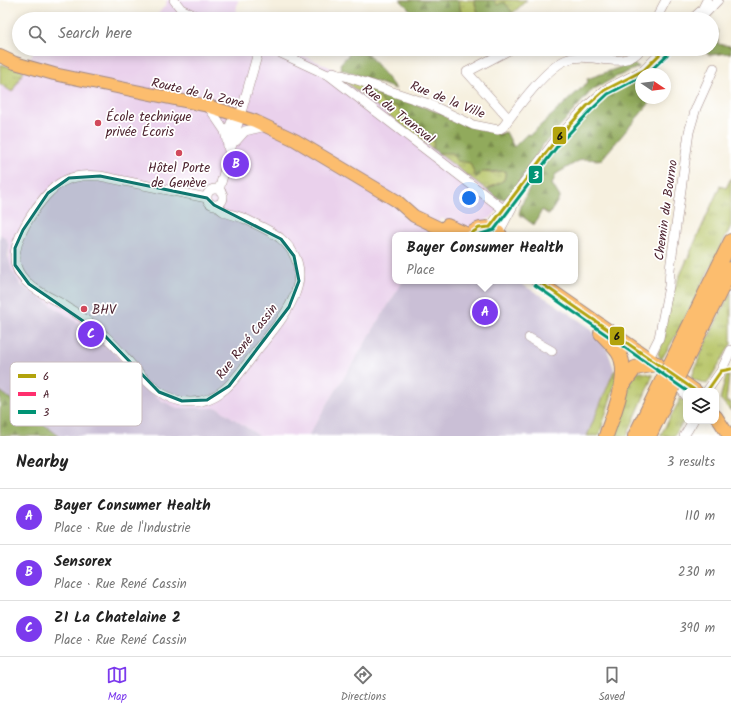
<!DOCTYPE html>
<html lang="en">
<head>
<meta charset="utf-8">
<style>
	body { margin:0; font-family:Kalam,sans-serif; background:#f6f6f6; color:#222 }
	.controls { position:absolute; right:12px; bottom:12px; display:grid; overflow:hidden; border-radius:8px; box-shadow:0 2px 10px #0003 }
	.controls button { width:36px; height:36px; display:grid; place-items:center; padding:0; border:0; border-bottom:1px solid #e0e0e0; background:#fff; color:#222; font:20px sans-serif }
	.compass { position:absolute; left:635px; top:68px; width:36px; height:36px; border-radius:50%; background:#fff; box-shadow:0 2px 10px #0003; rotate:103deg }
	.you { position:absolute; left:469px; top:198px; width:14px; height:14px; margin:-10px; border:3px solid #fff; border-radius:50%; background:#1a73e8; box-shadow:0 0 0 6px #1a73e833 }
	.badge { display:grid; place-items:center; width:26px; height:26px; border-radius:50%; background:#7c3aed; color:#fff; font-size:13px; font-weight:700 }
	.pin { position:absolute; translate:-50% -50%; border:2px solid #fff; box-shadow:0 1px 4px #0006 }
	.popup { position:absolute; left:392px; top:232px; width:186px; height:52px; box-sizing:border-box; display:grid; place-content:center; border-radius:8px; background:#fff; filter:drop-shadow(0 1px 3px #0005); font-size:13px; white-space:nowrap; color:#767676 }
	.popup b { font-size:15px; color:#222 }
	.popup::after { content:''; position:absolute; left:50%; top:100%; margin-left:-8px; border:8px solid transparent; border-top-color:#fff }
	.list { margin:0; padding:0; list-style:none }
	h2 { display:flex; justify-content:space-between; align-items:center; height:52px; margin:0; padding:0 16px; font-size:17px }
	h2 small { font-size:13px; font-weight:400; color:#767676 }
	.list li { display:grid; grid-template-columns:26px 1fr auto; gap:12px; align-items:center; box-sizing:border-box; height:56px; padding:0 16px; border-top:1px solid #e0e0e0 }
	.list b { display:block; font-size:15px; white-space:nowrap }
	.list p { margin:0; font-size:13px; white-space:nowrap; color:#767676 }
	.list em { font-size:13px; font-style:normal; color:#767676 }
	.icon { flex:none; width:22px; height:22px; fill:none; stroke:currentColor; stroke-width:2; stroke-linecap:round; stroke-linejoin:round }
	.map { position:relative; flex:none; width:731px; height:436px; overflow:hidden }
	.search { position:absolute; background:#fff; box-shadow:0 2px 10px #0003; left:12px; right:12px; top:12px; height:44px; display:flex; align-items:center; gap:10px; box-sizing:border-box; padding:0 14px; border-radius:22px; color:#767676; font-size:15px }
	.sheet { height:220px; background:#fff }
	nav { display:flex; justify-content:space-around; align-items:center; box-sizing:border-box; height:56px; border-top:1px solid #e0e0e0; background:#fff; font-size:11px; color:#767676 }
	nav a { display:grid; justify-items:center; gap:2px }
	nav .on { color:#7c3aed }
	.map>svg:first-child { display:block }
	.built { fill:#ead1ec }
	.industrial { fill:#cabfd6 }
	.grass { fill:url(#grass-tufts); stroke:#807249 }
	.forest { fill:url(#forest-firs); stroke:#6e6444 }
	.garden { fill:#b7c567; stroke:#807249 }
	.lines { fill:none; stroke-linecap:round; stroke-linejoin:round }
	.minor-casing { stroke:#a08885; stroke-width:10 }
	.major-casing { stroke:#a08885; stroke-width:14 }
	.highway-casing { stroke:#a08885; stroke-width:16 }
	.minor { stroke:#fff; stroke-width:9 }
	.major { stroke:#fcbd6e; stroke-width:12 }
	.highway { stroke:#fcbd6e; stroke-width:14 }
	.highway-bridge-casing { stroke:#a08885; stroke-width:16; stroke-linecap:butt }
	.highway-bridge { stroke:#fcbd6e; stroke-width:14 }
	.bus-1-casing { stroke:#fff; stroke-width:6 }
	.bus-2-casing { stroke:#fff; stroke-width:6 }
	.bus-1 { stroke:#b2a30d; stroke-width:3 }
	.bus-2 { stroke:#009475; stroke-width:3 }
	.marked { fill:#0f766e; fill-opacity:0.2; stroke:#0f766e; stroke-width:3; stroke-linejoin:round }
	.poi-dot { fill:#d1495b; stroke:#fff; stroke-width:1.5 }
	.labels { text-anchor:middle; stroke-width:3.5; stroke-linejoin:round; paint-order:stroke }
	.street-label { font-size:13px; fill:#4a1f2b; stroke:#fff }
	.poi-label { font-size:13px; fill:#4a1f2b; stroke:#fff; text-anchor:start }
	.key { fill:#fff; stroke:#c9bcbf; stroke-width:1 }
	.key-label { font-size:11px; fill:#4a1f2b }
	.line-badge { stroke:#fff; stroke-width:1.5 }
	.badge-label { font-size:11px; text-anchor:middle; font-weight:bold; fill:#fff }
	.pale-badge-label { font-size:11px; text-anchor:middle; font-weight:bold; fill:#111 }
</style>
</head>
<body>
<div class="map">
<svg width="731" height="436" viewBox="0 0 731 436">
	<defs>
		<pattern id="grass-tufts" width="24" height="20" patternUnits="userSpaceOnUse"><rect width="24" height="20" fill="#b7c567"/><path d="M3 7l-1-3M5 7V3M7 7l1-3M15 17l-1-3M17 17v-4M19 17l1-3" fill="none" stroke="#979f55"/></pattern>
		<pattern id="forest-firs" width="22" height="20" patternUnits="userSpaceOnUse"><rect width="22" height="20" fill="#91aa5c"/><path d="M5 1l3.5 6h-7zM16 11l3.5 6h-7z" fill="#788a4c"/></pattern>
	</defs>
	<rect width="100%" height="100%" fill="#fff"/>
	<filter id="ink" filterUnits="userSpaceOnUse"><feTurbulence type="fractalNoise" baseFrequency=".025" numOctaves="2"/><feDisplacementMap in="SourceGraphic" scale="8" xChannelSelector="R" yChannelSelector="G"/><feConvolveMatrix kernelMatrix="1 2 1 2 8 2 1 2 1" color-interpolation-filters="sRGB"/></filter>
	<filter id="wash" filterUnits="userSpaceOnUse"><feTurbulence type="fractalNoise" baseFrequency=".012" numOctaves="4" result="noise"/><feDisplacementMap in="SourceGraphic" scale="16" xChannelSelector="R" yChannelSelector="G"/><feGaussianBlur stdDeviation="0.9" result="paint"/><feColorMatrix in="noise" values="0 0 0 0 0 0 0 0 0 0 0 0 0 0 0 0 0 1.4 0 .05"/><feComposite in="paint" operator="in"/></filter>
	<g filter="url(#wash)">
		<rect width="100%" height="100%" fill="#f6f0df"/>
		<!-- built -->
		<path class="built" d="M167 0H238L235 19H153L166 5Z
			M35 49H289L334 69 339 77 504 203 491 218 469 227 458 226 441 218 431 235H395V281H403L308 436H259L218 408H177L162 401 148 390 123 361 83 326 25 288 13 275 9 261V247L6 238 0 234V84L12 91Z"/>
		<!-- industrial -->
		<path class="industrial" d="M0 234 6 238 9 247 8 256 12 271 21 285 83 326 107 345 148 390 162 401 177 408H218L259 436H59L0 391Z
			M403 281H516L549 300 589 327 607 349 614 369 587 436H308Z"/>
		<!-- grass -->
		<path class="grass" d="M458 0H474L480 19H447V17L461 12Z
			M494 0H527L513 13 504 3 497 5Z
			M0 64 24 71 12 92 0 84Z
			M339 77 370 88 374 96H379L382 102 396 106 408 120 416 121 434 139 433 149Z
			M454 152 455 159 467 161 473 165 474 173 479 176 482 172 491 173 504 171 507 173C504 185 494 183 487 190L438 153Z
			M731 178V226L678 332 661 360 658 353 664 338 668 302 720 186 726 188Z
			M731 292V344L707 384 691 379 704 346Z
			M614 371H619L599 436H587Z
			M637 371 653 375 627 436H610L624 390Z
			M681 398 686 403 685 419 674 436H660Z"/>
		<!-- forest -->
		<path class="forest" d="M400 0H458L461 12 438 19H405L414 14Z
			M474 0H494L497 5 504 2 513 13 501 19 494 17 490 19H480Z
			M717 30 718 44 731 46V53L710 55 701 50 692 49H712V32Z
			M350 53 368 54 396 89 341 69 340 64Z
			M632 63 639 67 616 77 592 90 542 146 518 186 507 199H499L487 190 504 180 506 171 482 172 476 178 470 163 457 161 453 153H438L433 149 434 139 416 122 408 120 396 106 384 105 379 96 371 97 369 94 370 88 499 134 506 132 514 147 527 134 530 135 588 82 587 79Z
			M641 79V98H654L601 160 582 159 556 174 552 184 560 197 549 215 542 210 534 225 519 214C525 182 581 113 608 95 618 88 630 84 641 79Z
			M0 391 59 436H0Z"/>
		<!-- garden -->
		<path class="garden" d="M726 376H729L726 402H731V411L720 399Z"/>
	</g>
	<g filter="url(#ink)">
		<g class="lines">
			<defs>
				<path id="minor" d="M174 0 181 9 202 19
					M656 19 666 0
					M692 19 702 10 707 0
					M700 19 718 0
					M272 49 330 76 503 209
					M604 49 611 60
					M333 72 429 104 473 125 498 130 503 127C517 108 545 69 566 60 590 50 623 73 641 49
					M208 106 225 131 229 151
					M509 119 467 72 511 49
					M227 136 231 123 241 115
					M236 141 245 131 266 126
					M207 197a8 8 0 1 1 16 0a8 8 0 1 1-16 0Z
					M219 190 259 49
					M207 198 100 176C87 175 74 175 62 182 42 193 9 242 16 265 21 285 46 295 62 304 77 313 92 324 105 336 130 358 153 403 191 402 224 402 240 372 258 349 283 318 323 274 280 238 270 230 257 225 245 219 235 214 223 215 217 205
					M490 227 555 141 587 106 605 90 644 70 665 49
					M499 232 516 200
					M529 338 552 351
					M649 358 659 338 669 286 670 269 689 132 696 108 714 68
					M681 389 686 396
					M707 391 721 371 731 350
					M684 436 693 421"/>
				<path id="major" d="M0 56 15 63 54 74 208 106 255 121 295 140 397 201 414 216 454 235
					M447 225 470 235
					M469 235C478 225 492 224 501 235
					M538 281 696 391
					M716 416 729 436"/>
				<path id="highway" d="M601 333C607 339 613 345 618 352 632 373 613 414 606 436
					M670 365 731 241
					M680 372 731 269
					M622 386 635 368 657 364
					M635 436 662 381
					M649 436 672 388"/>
			</defs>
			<!-- minor casing -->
			<use href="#minor" class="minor-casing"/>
			<!-- major casing -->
			<use href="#major" class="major-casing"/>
			<!-- highway casing -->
			<use href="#highway" class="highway-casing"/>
			<!-- minor -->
			<use href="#minor" class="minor"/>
			<!-- major -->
			<use href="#major" class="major"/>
			<!-- highway -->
			<use href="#highway" class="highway"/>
			<defs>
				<path id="highway-bridge" d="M662 381 670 365
					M672 388 680 372"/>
			</defs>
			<!-- highway-bridge casing -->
			<use href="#highway-bridge" class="highway-bridge-casing"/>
			<!-- highway-bridge -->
			<use href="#highway-bridge" class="highway-bridge"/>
			<defs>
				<path id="bus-1" d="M469 235 479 228 490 227 555 141 587 106 605 90 644 70 665 49
					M538 281 696 391
					M707 391 721 371 731 369"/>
				<path id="bus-2" d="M647 74 669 53
					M478 235 494 230 559 144 591 110 608 94 641 77
					M535 285 687 391"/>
			</defs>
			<!-- bus-1 casing -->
			<use href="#bus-1" class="bus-1-casing"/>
			<!-- bus-2 casing -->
			<use href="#bus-2" class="bus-2-casing"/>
			<!-- bus-1 -->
			<use href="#bus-1" class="bus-1"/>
			<!-- bus-2 -->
			<use href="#bus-2" class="bus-2"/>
		</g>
	</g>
	<!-- marked area -->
	<path class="marked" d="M100 176 207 198 214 205 281 239 294 256 299 281 289 307 229 386 207 400 182 401 159 392 105 336 29 284 15 265V248L23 230 48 193 69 178Z"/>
	<!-- markers -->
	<g class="poi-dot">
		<circle cx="98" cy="123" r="4"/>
		<circle cx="179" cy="153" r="4"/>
		<circle cx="84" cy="309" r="4"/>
	</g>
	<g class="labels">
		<!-- street labels -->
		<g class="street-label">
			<text transform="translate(198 92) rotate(13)" y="5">Route de la Zone</text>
			<text transform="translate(448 99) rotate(22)" y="5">Rue de la Ville</text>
			<text transform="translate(399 113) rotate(38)" y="5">Rue du Transval</text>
			<text transform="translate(665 210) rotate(-82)" y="5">Chemin du Bourno</text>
			<text transform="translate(246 341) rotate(-52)" y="5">Rue René Cassin</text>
		</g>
		<!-- poi labels -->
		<g class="poi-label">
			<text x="106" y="121">École technique<tspan x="106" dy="15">privée Écoris</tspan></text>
			<text x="179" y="172" text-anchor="middle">Hôtel Porte<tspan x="179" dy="15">de Genève</tspan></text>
			<text x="92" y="314">BHV</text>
		</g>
	</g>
	<!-- legend -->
	<rect x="10" y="362" width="132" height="64" rx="6" class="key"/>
	<rect x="18" y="374" width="18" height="4" fill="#b2a30d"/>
	<rect x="18" y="392" width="18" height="4" fill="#ff2f6e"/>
	<rect x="18" y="410" width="18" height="4" fill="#009475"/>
	<g class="key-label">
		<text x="43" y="380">6</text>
		<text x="43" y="398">A</text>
		<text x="43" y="416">3</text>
	</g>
	<g class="line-badge">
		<rect x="552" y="126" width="15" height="19" rx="4" fill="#b2a30d"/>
		<rect x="528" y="165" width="15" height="19" rx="4" fill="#009475"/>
		<rect x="609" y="326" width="16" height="20" rx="4" fill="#b2a30d"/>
	</g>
	<g class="badge-label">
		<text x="536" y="179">3</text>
	</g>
	<g class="pale-badge-label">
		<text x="560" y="140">6</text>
		<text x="617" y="340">6</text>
	</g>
</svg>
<div class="controls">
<button><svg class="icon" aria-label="layers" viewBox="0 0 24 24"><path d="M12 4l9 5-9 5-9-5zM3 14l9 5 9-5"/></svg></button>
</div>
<svg class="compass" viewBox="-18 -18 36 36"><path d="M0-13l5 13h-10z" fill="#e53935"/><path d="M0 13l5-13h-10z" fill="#767676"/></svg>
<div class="you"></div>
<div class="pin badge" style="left:485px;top:312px">A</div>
<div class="popup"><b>Bayer Consumer Health</b>Place</div>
<div class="pin badge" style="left:236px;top:164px">B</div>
<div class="pin badge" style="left:91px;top:334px">C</div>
<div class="search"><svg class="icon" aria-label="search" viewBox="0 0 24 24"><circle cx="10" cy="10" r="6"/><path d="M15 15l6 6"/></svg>Search here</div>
</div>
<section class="sheet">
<h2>Nearby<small>3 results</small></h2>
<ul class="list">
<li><span class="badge">A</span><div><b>Bayer Consumer Health</b><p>Place · Rue de l'Industrie</p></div><em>110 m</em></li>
<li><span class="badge">B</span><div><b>Sensorex</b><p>Place · Rue René Cassin</p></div><em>230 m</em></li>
<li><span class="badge">C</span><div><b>ZI La Chatelaine 2</b><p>Place · Rue René Cassin</p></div><em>390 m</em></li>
</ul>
</section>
<nav>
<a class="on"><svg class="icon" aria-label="map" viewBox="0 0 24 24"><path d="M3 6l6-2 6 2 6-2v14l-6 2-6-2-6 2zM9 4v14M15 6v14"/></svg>Map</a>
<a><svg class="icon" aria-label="directions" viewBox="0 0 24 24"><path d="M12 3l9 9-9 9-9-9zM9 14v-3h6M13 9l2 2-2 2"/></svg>Directions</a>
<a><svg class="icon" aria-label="saved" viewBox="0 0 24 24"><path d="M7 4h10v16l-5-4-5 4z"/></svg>Saved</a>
</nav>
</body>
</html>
